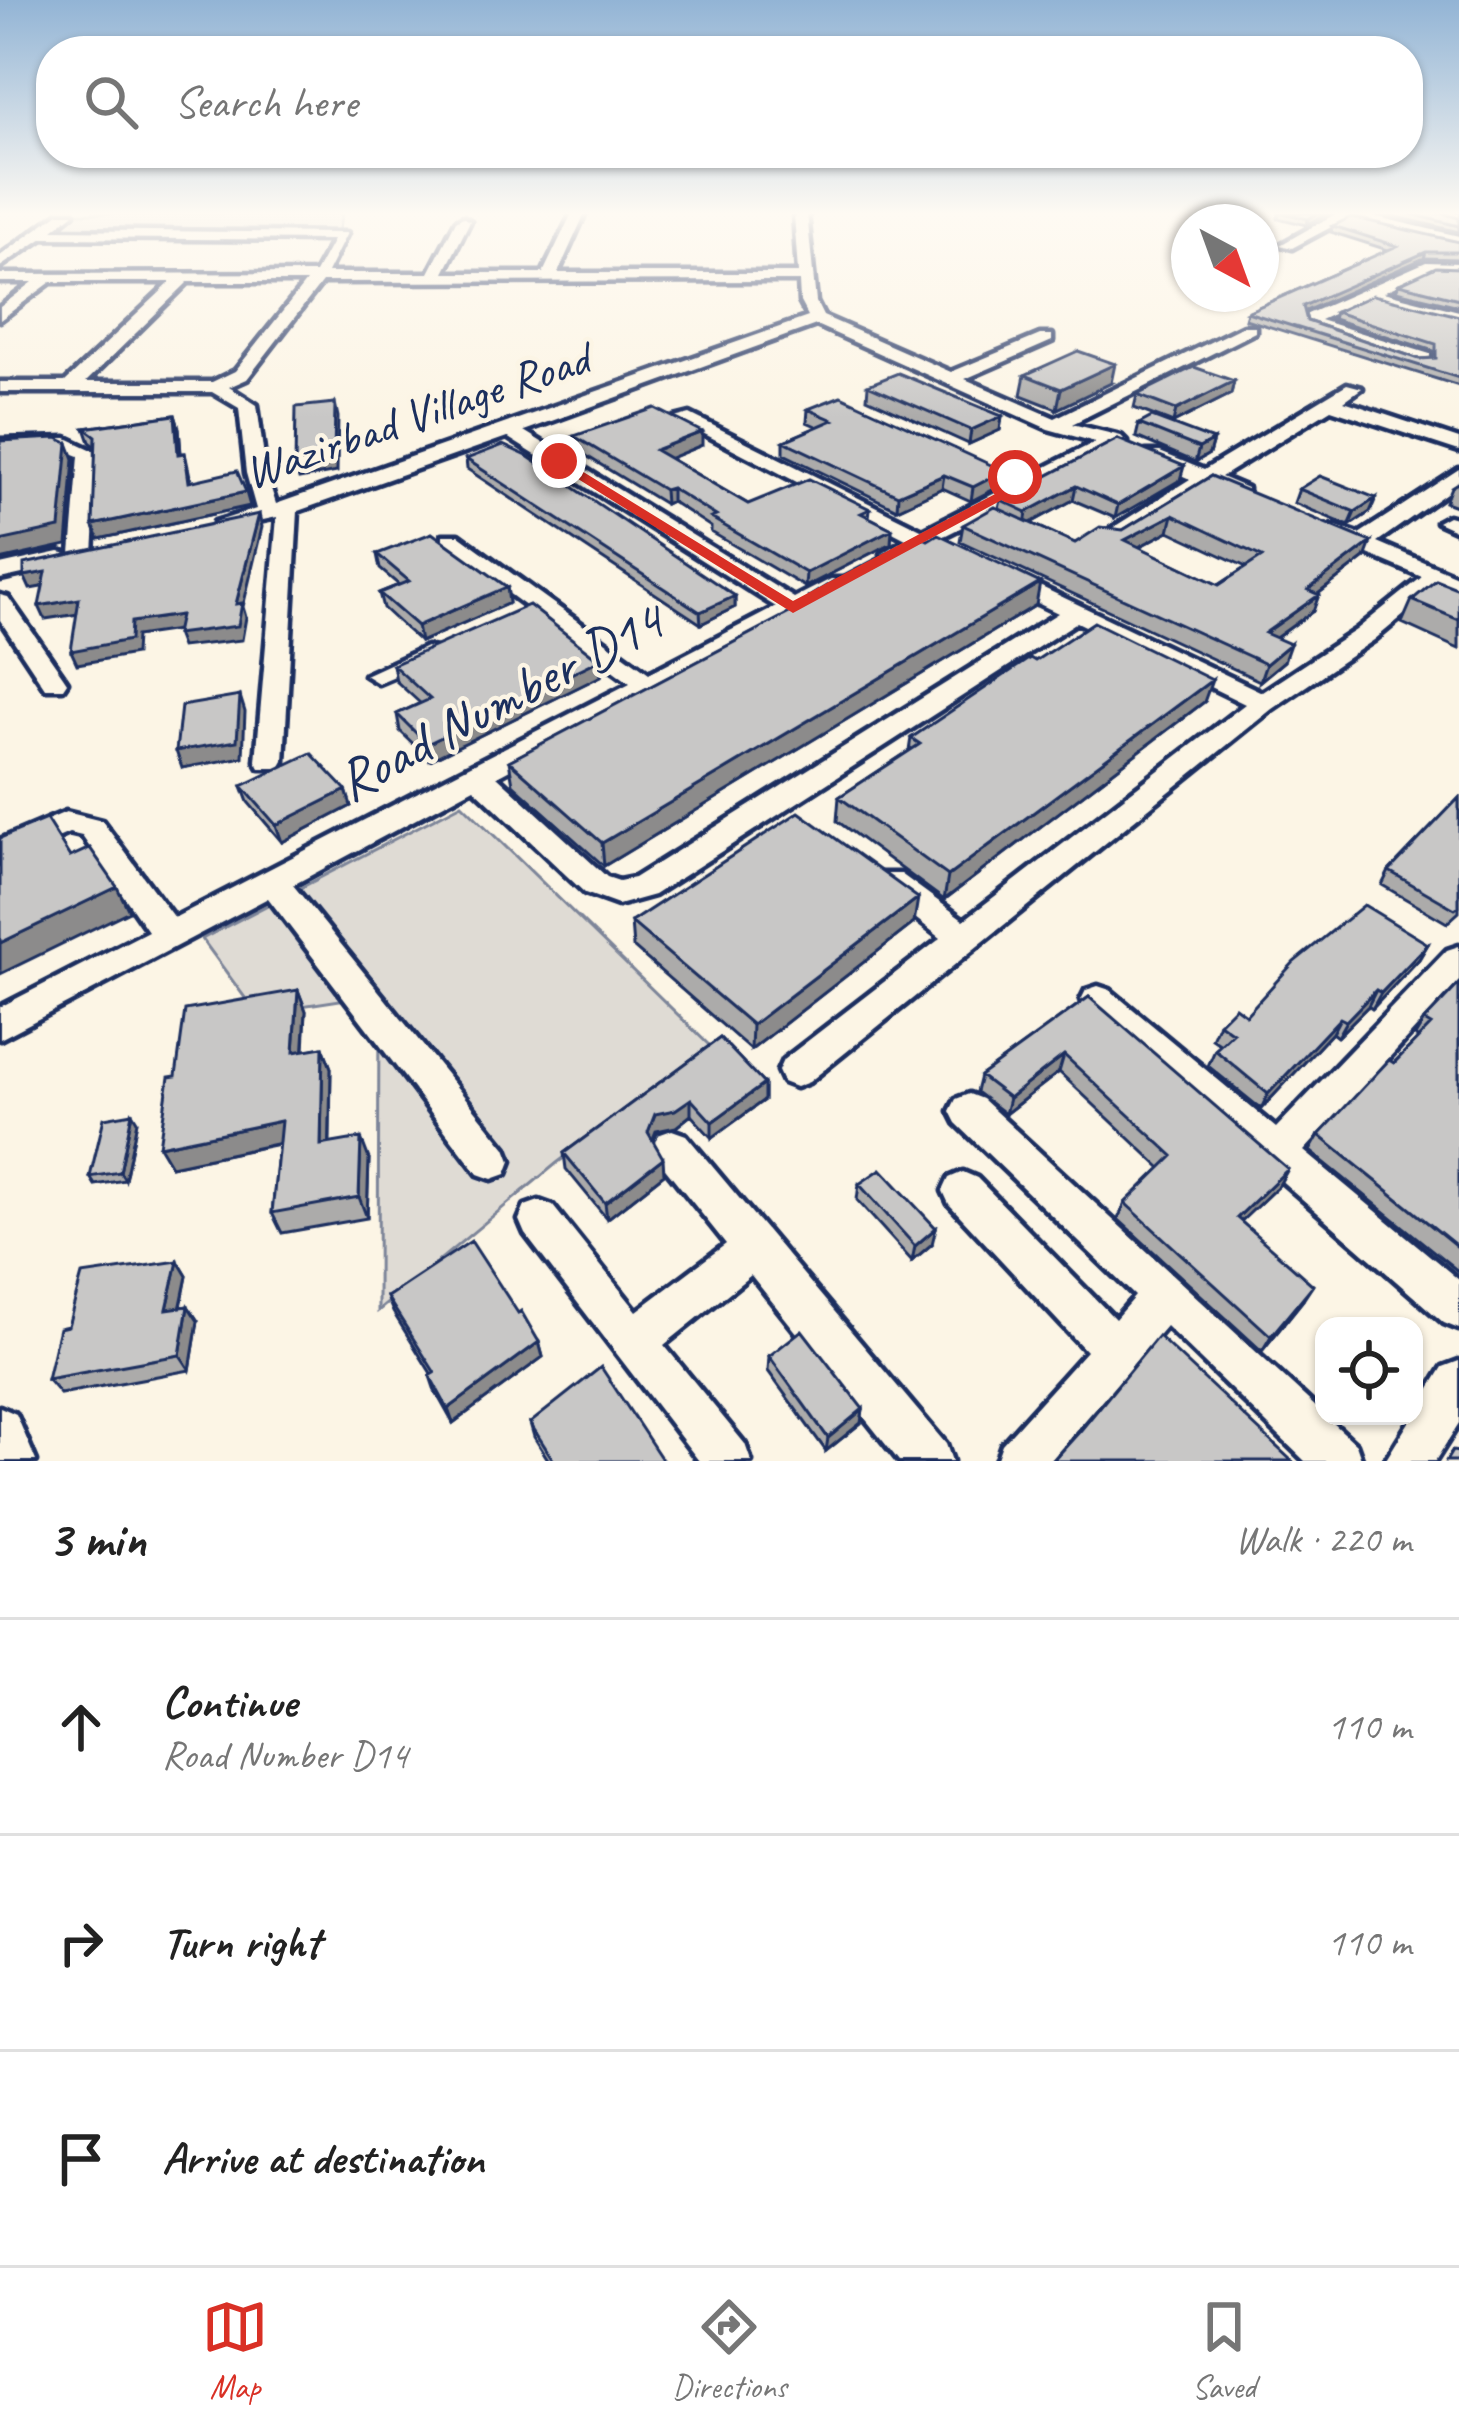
<!DOCTYPE html>
<html lang="en">
<head>
<meta charset="utf-8">
<style>
	body { margin:0; font-family:Caveat,sans-serif; background:#f2f2f2; color:#222 }
	.controls { position:absolute; right:36px; bottom:36px; display:grid; overflow:hidden; border-radius:24px; box-shadow:0 3px 9px #0004 }
	.controls button { width:108px; height:108px; display:grid; place-items:center; padding:0; border:0; border-bottom:3px solid #e0e0e0; background:#fff; color:#222; font:60px sans-serif }
	.compass { position:absolute; left:1171px; top:204px; width:108px; height:108px; border-radius:50%; background:#fff; box-shadow:0 3px 9px #0004; rotate:139deg }
	.stop { position:absolute; width:36px; height:36px; margin:-27px; border:9px solid #d93025; border-radius:50%; background:#fff }
	.stop.end { background:#d93025; border-color:#fff; box-shadow:0 3px 12px #0008 }
	.list { margin:0; padding:0; list-style:none }
	h2 { display:flex; justify-content:space-between; align-items:center; height:156px; margin:0; padding:0 48px; font-size:51px }
	h2 small { font-size:39px; font-weight:400; color:#767676 }
	.list li { display:grid; grid-template-columns:78px 1fr auto; gap:36px; align-items:center; box-sizing:border-box; height:216px; padding:0 48px; border-top:3px solid #e0e0e0 }
	.list b { display:block; font-size:45px; white-space:nowrap }
	.list p { margin:0; font-size:39px; white-space:nowrap; color:#767676 }
	.list em { font-size:39px; font-style:normal; color:#767676 }
	.icon { flex:none; width:66px; height:66px; fill:none; stroke:currentColor; stroke-width:2; stroke-linecap:round; stroke-linejoin:round }
	.map { position:relative; flex:none; width:1459px; height:1461px; overflow:hidden }
	.search { position:absolute; background:#fff; box-shadow:0 3px 9px #0004; left:36px; right:36px; top:36px; height:132px; display:flex; align-items:center; gap:30px; box-sizing:border-box; padding:0 42px; border-radius:48px; color:#767676; font-size:45px }
	.sheet { height:804px; background:#fff }
	nav { display:flex; justify-content:space-around; align-items:center; box-sizing:border-box; height:168px; border-top:3px solid #e0e0e0; background:#fff; font-size:33px; color:#767676 }
	nav a { display:grid; justify-items:center; gap:6px }
	nav .on { color:#d93025 }
	.map>svg:first-child { display:block }
	.green { fill:#dfdbd4; stroke:#7d8599; stroke-width:3 }
	.lines { fill:none; stroke-linecap:round; stroke-linejoin:round }
	.street-casing { stroke:#1b2f5e; stroke-width:9 }
	.street { fill:#fcf5e5; fill-rule:evenodd }
	.wall { fill:#acabaa; stroke:#1b2f5e; stroke-width:3; fill-rule:evenodd }
	.shaded-wall { fill:#8c8b8b; stroke:#1b2f5e; stroke-width:3 }
	.building { fill:#c8c7c6; stroke:#1b2f5e; stroke-width:3; fill-rule:evenodd }
	.route { fill:#d93025 }
	.labels { text-anchor:middle; stroke-width:9; stroke-linejoin:round; paint-order:stroke }
	.far-street-label { font-size:48px; fill:#1b2f5e; stroke:#fcf5e5 }
	.street-label { font-size:57px; fill:#1b2f5e; stroke:#fcf5e5 }
</style>
</head>
<body>
<div class="map">
<svg width="1459" height="1461" viewBox="0 0 1459 1461">
	<rect width="100%" height="100%" fill="#fcf5e5"/>
	<filter id="ink" filterUnits="userSpaceOnUse"><feTurbulence type="fractalNoise" baseFrequency=".00833" numOctaves="2"/><feDisplacementMap in="SourceGraphic" scale="24" xChannelSelector="R" yChannelSelector="G"/><feConvolveMatrix kernelMatrix="1 2 1 2 8 2 1 2 1" color-interpolation-filters="sRGB"/></filter>
	<g filter="url(#ink)">
		<!-- green -->
		<path class="green" d="M75 213H342L338 233 51 232Z
			M462 804 711 1047 557 1163 378 1311 379 994 256 1013 202 939Z"/>
		<g class="lines">
			<defs>
				<path id="street" d="M59 213H74L53 230 347 233 327 273H429L456 221 463 217 470 221 444 273H543L572 213H585L558 273H798L794 213H807L816 302 823 316 951 372 1040 335H1052V341L965 379 1055 418 1243 326H1255V332L1072 424 1121 436 1127 442 1124 446 940 538V548L923 547 893 561 882 554 906 539 674 418 690 414 923 530 1095 442 1048 429 816 325 524 431 794 598 831 579H847L851 584 497 776 607 877 619 881 634 878 1058 613 996 583V573H1012L1262 692 1356 630 1422 577 1328 537V527L1336 526 1359 534 1459 469V484L1377 542 1459 577V592L1440 585 1374 640 1272 709 809 1082 796 1087 783 1082 778 1071 783 1060 941 938 879 890 874 882 879 874H901L964 920 1245 704 1077 622 654 895 618 905 585 893 474 788 293 885 506 1148 511 1161 506 1174 492 1179 478 1174 268 898 0 1039V1007L148 931 82 836 69 833 0 863V840L66 812 102 821 174 918 630 683 443 545V535H459L649 673 776 607 507 437 298 511 284 761 280 768H260L256 761 277 517 226 528 215 522 256 509 246 473 239 408 212 392H0V382H65L171 282H51L0 320V307L33 282H0V274L315 273 333 240 43 238 0 267V256ZM799 281 800 302 808 317 276 504 266 473 257 405 229 387 247 379 322 282ZM188 282H306L235 371 212 382H86Z
					M1337 213H1360L1459 236V244L1348 218 1292 248 1280 245Z
					M1440 213H1459V220L1441 216Z
					M1426 262 1459 263V271L1433 269 1383 292 1459 311V321L1370 297 1320 320 1430 354V362H1418L1306 324 1305 315Z
					M1347 384 1362 388 1344 401 1459 439V451L1331 409 1221 477 1247 488V496H1233L1207 486 1117 542H1101L1098 537 1190 479 1146 460V452H1160L1204 470Z
					M67 438 99 453 93 554 82 561 71 554 79 456 64 450 0 452V440Z
					M1448 516 1459 519V532L1437 522Z
					M59 552 67 554V564L0 579V565Z
					M0 595 8 597 63 676 67 682 63 688H45L0 620Z
					M426 647 435 649 438 654 435 659 378 683 365 675Z
					M1459 946V981L1304 1151 1459 1280V1329L1444 1323 1086 1010 1081 1000 1086 990 1098 986 1110 990 1276 1128 1447 950Z
					M969 1094 982 1099 1356 1444 1362 1461H1305L1166 1326 1050 1461H996L1002 1444 1086 1351 949 1204 943 1191 949 1178 963 1172 977 1178 1115 1319 1135 1296 956 1123 950 1111 956 1099Z
					M672 1130 686 1135 946 1444 952 1461H899L751 1275 664 1345 745 1444 751 1461H699L525 1234 519 1220 525 1206 539 1201 553 1206 637 1311 726 1244 658 1159 653 1147 658 1135Z
					M1459 1361V1423L1435 1461H1385L1443 1367Z
					M0 1407 16 1414 36 1461H0Z"/>
			</defs>
			<!-- street casing -->
			<use href="#street" class="street-casing"/>
			<!-- street -->
			<use href="#street" class="street"/>
		</g>
		<!-- wall -->
		<path class="wall" d="M1279 213H1327L1306 225 1278 218Z
			M1380 213H1442L1459 218V232Z
			M1333 226 1459 242V259L1424 258 1304 311 1307 321 1419 359 1433 358 1434 351 1333 319 1335 312 1459 316V386L1245 319 1247 312 1388 250 1331 232Z
			M1459 268V306L1396 291 1399 284Z
			M1025 375 1111 383 1057 409 1021 395Z
			M1234 381 1231 394 1173 423 1134 408 1137 395Z
			M868 385 1002 416 1000 430 969 444 867 398Z
			M808 409 1002 485 971 501 942 488 897 509 784 454V441L818 427 807 422Z
			M175 415 179 428 181 453H185L191 481 246 492 250 506 99 539 95 446 90 442 85 428Z
			M1139 424 1213 440 1209 454 1195 462 1136 437Z
			M574 436 702 445 669 458 748 504 870 509 869 517 892 529 891 543 805 587 711 532V527L671 501 665 504 575 449Z
			M1118 439 1180 480 1115 518 1073 500 1031 523 1075 543 1123 530 1211 476 1365 558 1318 594 1313 611 1276 638 1284 661 1260 681 960 541 963 525 999 509 1001 500ZM1169 531 1246 567 1219 585 1139 547Z
			M466 459 735 596V607L701 624 467 469Z
			M1459 482V507L1445 502 1451 487Z
			M1299 489 1370 512 1349 526 1294 503Z
			M377 554 507 587 509 603 420 642 383 608 379 593 399 585 380 569Z
			M1459 589V649L1402 623 1412 600Z
			M809 597 1036 605 604 866 513 784 509 761 809 603Z
			M599 660 601 676 430 760 400 731 397 714 420 703 396 681 393 665Z
			M1035 661 1204 702 944 900 837 821 839 797 909 751 911 738Z
			M242 786 346 790 351 806 282 842 248 802Z
			M1459 798V912L1447 923 1382 885 1389 871Z
			M631 922 914 923 751 1050 633 947Z
			M1428 944 1419 959 1372 1009 1368 1006 1337 1037 1332 1033 1261 1109 1208 1066 1215 1050 1221 1045 1212 1039 1219 1023 1246 1015Z
			M1459 984V1272L1310 1151 1319 1135 1418 1039 1415 1036 1424 1021Z
			M298 990 306 1011 304 1051 323 1047 331 1068 330 1144 369 1159 367 1218 282 1233 272 1213 279 1144 171 1166 176 1076Z
			M1089 997 1279 1185 1241 1221 1303 1300 1262 1351 1118 1219 1125 1203 1161 1168 1059 1072 1005 1114 976 1092 980 1076Z
			M720 1038 764 1084V1100L712 1138 691 1115 676 1127 656 1131 652 1140 664 1174 607 1219 566 1169 564 1153Z
			M137 1121 125 1180 95 1185 90 1177Z
			M859 1184 932 1244 912 1261 857 1200Z
			M178 1261 187 1276 181 1307 188 1306 198 1321 190 1370 60 1394 47 1379 68 1326Z
			M387 1297 518 1313 539 1342 543 1357 453 1423 435 1391 430 1376 432 1375 393 1312Z
			M769 1356 863 1409 861 1423 826 1451 768 1371Z
			M530 1423 663 1461H549L534 1437Z"/>
		<!-- shaded-wall -->
		<path class="shaded-wall" d="M1318 213H1327L1306 225 1308 219Z
			M1426 252 1424 258 1301 313 1303 306Z
			M1115 364 1111 383 1057 409 1061 389Z
			M1234 381 1231 394 1173 423 1176 410Z
			M335 403 338 417 337 472 299 479 295 465Z
			M175 415 179 428 182 468 178 454Z
			M1002 416 1000 430 969 444 971 430Z
			M702 432V445L656 464 655 450Z
			M1213 440 1209 454 1195 462 1199 448Z
			M68 443 74 459 67 545 0 560V541Z
			M1184 466 1180 480 1115 518 1118 505Z
			M1004 471 1002 485 971 501 973 487Z
			M944 475 942 488 897 509 898 495Z
			M1076 486 1073 500 1025 526 1027 512Z
			M671 488V501L665 504 664 490Z
			M246 492 250 506 99 539 93 525Z
			M1376 498 1370 512 1349 526 1355 512Z
			M259 514 262 527 243 607 246 617 242 640 181 647 176 634 236 604Z
			M1173 515 1169 531 1121 556 1125 540Z
			M892 529 891 543 805 587 806 573Z
			M1371 542 1365 558 1302 606 1308 590Z
			M46 572 52 585 30 589 24 576Z
			M1040 583 1036 605 604 866 602 843Z
			M507 587 509 603 420 642 417 626Z
			M1319 595 1313 611 1259 650 1265 633Z
			M735 596V607L701 624 700 612Z
			M79 599 85 613 45 619 39 606Z
			M180 615 184 629 136 636 135 654 77 664 71 651 131 622Z
			M1290 644 1284 661 1260 681 1266 664Z
			M599 660 601 676 430 760 427 744Z
			M1212 680 1204 702 944 900 948 876Z
			M240 696 245 712 243 757 182 768 176 751Z
			M346 790 351 806 282 842 276 825Z
			M117 887 129 911 0 974V943Z
			M918 898 914 923 751 1050 752 1025Z
			M1428 944 1419 959 1372 1009 1381 993Z
			M298 990 306 1011 302 1074 294 1052Z
			M1376 990 1368 1006 1337 1037 1346 1021Z
			M1340 1018 1332 1033 1261 1109 1268 1094Z
			M323 1047 331 1068 329 1166 321 1145Z
			M1064 1055 1059 1072 1005 1114 1009 1098Z
			M764 1084V1100L712 1138V1122Z
			M691 1099V1115L676 1127 656 1131 649 1149 648 1132 655 1114Z
			M132 1113 137 1121 125 1180 120 1172Z
			M281 1121 290 1141 171 1166 159 1146Z
			M361 1138 369 1159 367 1218 359 1197Z
			M663 1158 664 1174 607 1219 605 1203Z
			M1288 1169 1279 1185 1229 1233 1237 1218Z
			M936 1228 932 1244 912 1261 915 1246Z
			M178 1261 187 1276 177 1324 167 1309Z
			M1313 1285 1303 1300 1262 1351 1271 1336Z
			M188 1306 198 1321 190 1370 180 1355Z
			M539 1342 543 1357 453 1423 448 1409Z
			M863 1409 861 1423 826 1451 828 1438Z"/>
		<!-- building -->
		<path class="building" d="M1283 213H1318L1308 219Z
			M1407 213H1442L1459 218V226Z
			M1351 217 1459 242V252H1426L1303 306 1307 321 1419 359 1436 358V344L1335 312 1373 295 1459 316V378L1247 312 1397 246 1333 226Z
			M1436 267 1459 268V299L1399 284Z
			M1078 351 1115 364 1061 389 1025 375Z
			M1194 367 1234 381 1176 410 1137 395Z
			M898 373 1002 416 971 430 868 385Z
			M841 396 1004 471 973 487 944 475 898 495 784 441 833 420 808 409Z
			M335 403 334 458 295 465 296 407Z
			M655 408 702 432 655 450 748 504 809 479 870 509 861 513 892 529 806 573 711 518 716 516 671 488 664 490 574 436Z
			M175 415 178 454 185 453 189 482 237 471 246 492 93 525 96 436 85 428Z
			M1152 417 1213 440 1199 448 1139 424Z
			M57 438 68 443 60 528 0 541V441Z
			M1118 439 1184 466 1118 505 1076 486 1027 512 1001 500Z
			M503 445 527 456 735 596 700 612 466 459Z
			M1211 476 1371 542 1308 590 1319 595 1265 633 1290 644 1266 664 963 525 995 507 1075 543 1100 527 1123 530ZM1173 515 1262 557 1219 585 1125 540Z
			M1320 476 1376 498 1355 512 1299 489Z
			M259 514 236 604 242 603 238 626 176 634 180 615 131 622 130 640 71 651 79 599 39 606 46 572 24 576V564Z
			M432 533 507 587 417 626 379 593 409 581 377 554Z
			M938 534 1040 583 602 843 509 761 814 600 809 597 834 581 920 536 928 540Z
			M1436 580 1459 589V620L1412 600Z
			M529 605 599 660 427 744 397 714 430 699 393 665Z
			M1094 622 1212 680 948 876 839 797 920 744 911 738 1030 658 1035 661Z
			M240 696 237 741 176 751 181 706Z
			M311 753 346 790 276 825 242 786Z
			M1459 798V906L1455 909 1389 871Z
			M799 812 918 898 752 1025 631 922Z
			M46 819 70 857 90 848 117 887 0 943V838Z
			M1364 905 1428 944 1381 993 1376 990 1346 1021 1340 1018 1268 1094 1215 1050 1233 1033 1219 1023 1235 1007 1246 1015 1294 962Z
			M1459 984V1248L1319 1135 1389 1060 1394 1063 1431 1025 1424 1021Z
			M298 990 294 1052 323 1047 321 1145 361 1138 359 1197 272 1213 281 1121 159 1146 169 1077 176 1076 185 1010Z
			M1089 997 1288 1169 1237 1218 1313 1285 1271 1336 1125 1203 1173 1156 1064 1055 1009 1098 980 1076Z
			M720 1038 764 1084 712 1122 691 1099 675 1110 655 1114 648 1132 663 1158 605 1203 564 1153Z
			M132 1113 120 1172 90 1177 104 1118Z
			M881 1169 936 1228 915 1246 859 1184Z
			M471 1241 518 1313 521 1311 539 1342 448 1409 430 1376 435 1373 387 1297Z
			M178 1261 167 1309 188 1306 180 1355 47 1379 59 1328 68 1326 82 1275Z
			M802 1330 863 1409 828 1438 769 1356Z
			M1158 1336 1292 1461H1053L1081 1430Z
			M601 1367 663 1461H554L530 1423Z
			M1452 1451 1459 1452V1461H1446Z"/>
	</g>
	<!-- sky -->
	<linearGradient id="sky" x2="0" y2="1"><stop stop-color="#92b4d5"/><stop offset="0.51" stop-color="#fefaf3"/><stop offset="1" stop-color="#fefaf3" stop-opacity="0"/></linearGradient>
	<rect width="1459" height="418" fill="url(#sky)"/>
	<!-- route -->
	<path class="route" d="M559 457 793 601 1016 483 1010 474 1035 482 793 613 554 464Z"/>
	<g class="labels">
		<!-- far-street labels -->
		<g class="far-street-label">
			<text transform="translate(416 414) rotate(-19)" y="17">Wazirbad Village Road</text>
		</g>
		<!-- street labels -->
		<g class="street-label">
			<text transform="translate(499 700) rotate(-28)" y="20">Road Number D14</text>
		</g>
	</g>
</svg>
<div class="controls">
<button><svg class="icon" aria-label="locate" viewBox="0 0 24 24"><circle cx="12" cy="12" r="6"/><path d="M12 2v4M12 18v4M2 12h4M18 12h4"/></svg></button>
</div>
<svg class="compass" viewBox="-18 -18 36 36"><path d="M0-13l5 13h-10z" fill="#e53935"/><path d="M0 13l5-13h-10z" fill="#767676"/></svg>
<div class="stop" style="left:1015px;top:477px"></div>
<div class="stop end" style="left:559px;top:461px"></div>
<div class="search"><svg class="icon" aria-label="search" viewBox="0 0 24 24"><circle cx="10" cy="10" r="6"/><path d="M15 15l6 6"/></svg>Search here</div>
</div>
<section class="sheet">
<h2>3 min<small>Walk · 220 m</small></h2>
<ul class="list">
<li><svg class="icon" aria-label="ahead" viewBox="0 0 24 24"><path d="M12 20V5M6 11l6-6 6 6"/></svg><div><b>Continue</b><p>Road Number D14</p></div><em>110 m</em></li>
<li><svg class="icon" aria-label="right" viewBox="0 0 24 24"><path d="M7 20v-9h11M14 6l5 5-5 5"/></svg><div><b>Turn right</b></div><em>110 m</em></li>
<li><svg class="icon" aria-label="arrive" viewBox="0 0 24 24"><path d="M6 21V4h12l-3 4 3 4H6"/></svg><div><b>Arrive at destination</b></div></li>
</ul>
</section>
<nav>
<a class="on"><svg class="icon" aria-label="map" viewBox="0 0 24 24"><path d="M3 6l6-2 6 2 6-2v14l-6 2-6-2-6 2zM9 4v14M15 6v14"/></svg>Map</a>
<a><svg class="icon" aria-label="directions" viewBox="0 0 24 24"><path d="M12 3l9 9-9 9-9-9zM9 14v-3h6M13 9l2 2-2 2"/></svg>Directions</a>
<a><svg class="icon" aria-label="saved" viewBox="0 0 24 24"><path d="M7 4h10v16l-5-4-5 4z"/></svg>Saved</a>
</nav>
</body>
</html>
